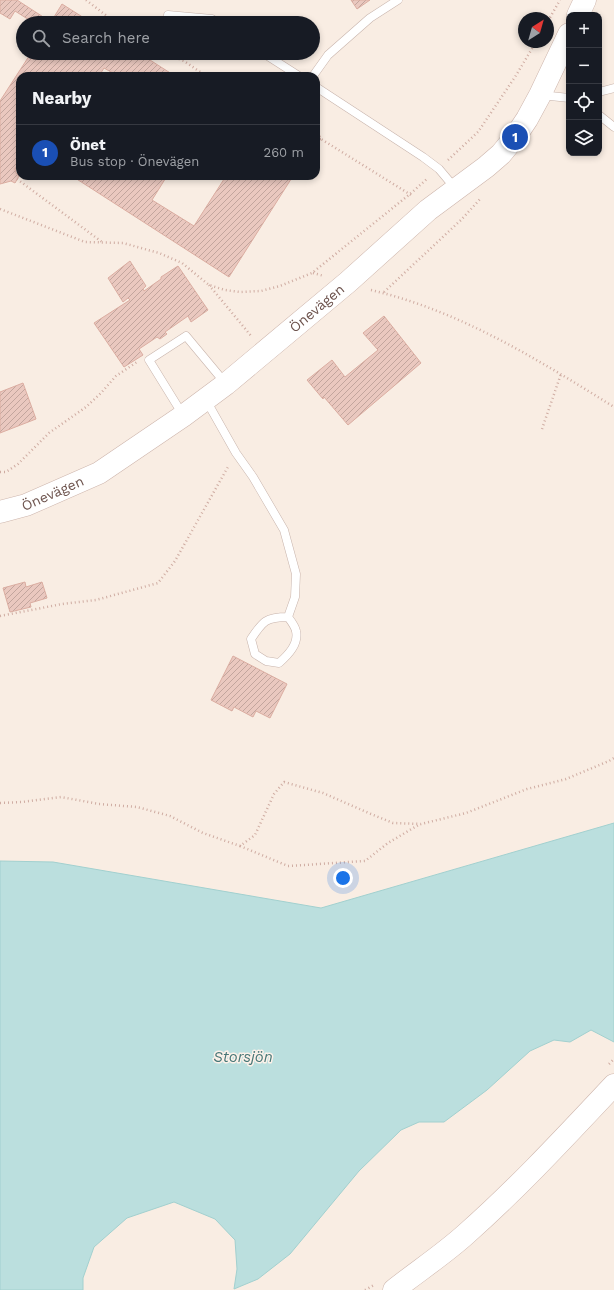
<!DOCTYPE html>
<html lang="en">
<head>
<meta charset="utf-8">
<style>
	body { margin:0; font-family:"Work Sans",sans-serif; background:#20242c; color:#f1f3f6 }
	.controls { position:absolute; right:12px; top:12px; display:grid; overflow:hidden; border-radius:8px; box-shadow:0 2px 6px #0003 }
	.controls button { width:36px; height:36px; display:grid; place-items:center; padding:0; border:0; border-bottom:1px solid #363941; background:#171b24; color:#f1f3f6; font:20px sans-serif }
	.compass { position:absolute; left:518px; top:12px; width:36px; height:36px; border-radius:50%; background:#171b24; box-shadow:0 2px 6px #0003; rotate:37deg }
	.you { position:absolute; left:343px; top:878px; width:14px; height:14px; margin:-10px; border:3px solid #fff; border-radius:50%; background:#1a73e8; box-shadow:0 0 0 6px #1a73e833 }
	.badge { display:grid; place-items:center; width:26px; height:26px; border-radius:50%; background:#ea580c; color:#fff; font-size:13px; font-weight:700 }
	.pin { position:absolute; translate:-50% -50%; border:2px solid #fff; box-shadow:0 1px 4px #0006 }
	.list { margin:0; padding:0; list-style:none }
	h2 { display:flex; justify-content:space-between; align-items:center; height:52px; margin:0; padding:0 16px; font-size:17px }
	h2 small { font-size:13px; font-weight:400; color:#9ea1a6 }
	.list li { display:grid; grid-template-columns:26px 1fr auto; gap:12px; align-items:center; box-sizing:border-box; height:56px; padding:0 16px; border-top:1px solid #363941 }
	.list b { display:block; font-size:15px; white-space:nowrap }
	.list p { margin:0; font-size:13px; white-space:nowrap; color:#9ea1a6 }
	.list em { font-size:13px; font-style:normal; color:#9ea1a6 }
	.icon { flex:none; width:22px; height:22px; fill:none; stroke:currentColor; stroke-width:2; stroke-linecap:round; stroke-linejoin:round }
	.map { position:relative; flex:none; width:614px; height:1290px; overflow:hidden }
	.search { position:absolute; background:#171b24; box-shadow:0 2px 6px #0003; left:16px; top:16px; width:304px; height:44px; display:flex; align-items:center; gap:10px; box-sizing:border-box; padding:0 14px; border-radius:22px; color:#9ea1a6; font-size:15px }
	.panel { position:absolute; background:#171b24; box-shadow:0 2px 6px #0003; left:16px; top:72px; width:304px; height:108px; border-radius:12px }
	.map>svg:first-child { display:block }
	.water { fill:#bbdfde; stroke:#a2d0cf }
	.building { fill:url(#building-hatch); stroke:#dbada1 }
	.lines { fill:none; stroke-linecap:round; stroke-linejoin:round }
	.lane-casing { stroke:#c8b4ac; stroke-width:9 }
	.secondary-casing { stroke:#cdb5ac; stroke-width:23 }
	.path { stroke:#cfaca2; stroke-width:2.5; stroke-dasharray:1 3; stroke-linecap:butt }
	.lane { stroke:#fff; stroke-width:8 }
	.secondary { stroke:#fff; stroke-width:22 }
	.labels { text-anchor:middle; stroke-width:3; stroke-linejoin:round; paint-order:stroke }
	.street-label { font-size:14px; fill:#6d534d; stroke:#fcf1e9 }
	.water-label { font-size:15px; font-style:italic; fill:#477777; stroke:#fcf1e9 }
</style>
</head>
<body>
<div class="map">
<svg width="614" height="1290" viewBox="0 0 614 1290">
	<defs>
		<pattern id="building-hatch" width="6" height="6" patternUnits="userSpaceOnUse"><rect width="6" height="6" fill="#eac8bf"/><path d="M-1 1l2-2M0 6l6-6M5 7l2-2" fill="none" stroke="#c2a59d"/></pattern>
	</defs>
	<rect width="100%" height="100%" fill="#f9ede3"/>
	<!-- water -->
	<path class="water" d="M614 823V1042L591 1030 570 1042 554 1040 530 1051 487 1090 444 1122H419L401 1130 359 1171 290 1254 258 1279 234 1289 237 1269 235 1240 215 1219 174 1202 127 1218 94 1247 83 1278V1290H0V861L53 862 321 908Z"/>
	<!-- building -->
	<path class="building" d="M0 0H17L51 22 62 4 92 23H34L15 11 10 19 0 13Z
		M351 0H370L357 9Z
		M31 53H139L175 76H118L104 68 99 76H20V162L15 169 16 173 19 176 15 183 11 181 0 184V101Z
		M72 176H167L152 200 194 226 226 176H293L229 277Z
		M130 261 146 286 143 289 144 291 161 279V277L178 266 208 310 191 322 188 316 165 332 167 334 160 339 157 337 139 349 143 355 124 367 94 323 130 300 128 298 123 302 108 278Z
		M384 316 421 363 348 425 324 397 323 399 307 380 332 360 345 377 378 350 363 333Z
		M23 383 36 419 0 433V392Z
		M25 582 26 587 42 582 47 598 30 603 31 607 10 612 3 588Z
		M233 656 287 684 270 718 256 711 253 717 234 707 232 711 211 700Z"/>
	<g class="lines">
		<defs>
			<path id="lane" d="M168 15 212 19 218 23
				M263 53 299 76
				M313 76 328 55 370 18 398 0
				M316 87 423 157 439 169 455 188
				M599 92 614 88
				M541 95 569 98
				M599 115 614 127
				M206 400 236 453 253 477 284 530 296 574 295 597 288 617C291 621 295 626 296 631 299 644 288 655 279 663L266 661 255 654 251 639C263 621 266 617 288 617
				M183 415 149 360 186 336 226 384"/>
			<g id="secondary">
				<path d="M578 15 585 0"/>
				<path id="s1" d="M0 512 26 505 99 473 183 416 226 384 348 282 428 210 486 167 501 154 515 137 527 119 540 95 569 34"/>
				<path d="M394 1290C418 1271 444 1254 466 1234 519 1187 566 1136 614 1085"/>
			</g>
		</defs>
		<!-- lane casing -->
		<use href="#lane" class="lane-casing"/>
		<!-- secondary casing -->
		<use href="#secondary" class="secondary-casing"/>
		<!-- path -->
		<path class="path" d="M86 0 116 23
			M548 21 560 0
			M164 53 184 61 206 76
			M316 129 321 139 411 195
			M316 139H321
			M448 160 478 132 515 77 536 42
			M17 179 102 242
			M0 209 85 242 123 243 159 253 182 263 209 285 225 290 240 292 261 291 280 286 312 273 410 194 428 178
			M313 273 324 276
			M209 285 252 337
			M371 290C460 311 537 359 614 407
			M384 292 461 220 481 198
			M542 429 561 374
			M0 472H6L18 464 49 433 86 407 101 393 116 376 137 362
			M0 616 62 604 96 600 158 583 175 561 229 465
			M0 803 22 802 61 797 99 804 137 807 170 816 203 833 240 846 255 835 274 794 284 782 323 793 371 814 393 823 421 824 466 813 527 789 566 779 609 761 614 758
			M240 846 288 866 365 861 388 843 420 824
			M609 1064 614 1059
			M365 1290 374 1285"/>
		<!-- lane -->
		<use href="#lane" class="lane"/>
		<!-- secondary -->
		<use href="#secondary" class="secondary"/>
	</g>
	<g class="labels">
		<!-- street labels -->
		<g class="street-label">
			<text dy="5" stroke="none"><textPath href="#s1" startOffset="380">Önevägen</textPath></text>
			<text dy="5" stroke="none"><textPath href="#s1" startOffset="56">Önevägen</textPath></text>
		</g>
		<!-- water labels -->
		<g class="water-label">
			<text x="243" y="1062">Storsjön</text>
		</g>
	</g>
</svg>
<div class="controls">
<button>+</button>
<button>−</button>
<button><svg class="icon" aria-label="locate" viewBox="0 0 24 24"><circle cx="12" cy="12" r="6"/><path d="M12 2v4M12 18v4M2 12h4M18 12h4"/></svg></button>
<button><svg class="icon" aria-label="layers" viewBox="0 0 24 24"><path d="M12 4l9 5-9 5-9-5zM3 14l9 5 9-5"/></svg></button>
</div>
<svg class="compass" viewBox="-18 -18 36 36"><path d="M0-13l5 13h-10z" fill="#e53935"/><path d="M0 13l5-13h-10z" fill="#9ea1a6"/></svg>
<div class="you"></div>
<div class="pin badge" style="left:515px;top:137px;background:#1a4fb4">1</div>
<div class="search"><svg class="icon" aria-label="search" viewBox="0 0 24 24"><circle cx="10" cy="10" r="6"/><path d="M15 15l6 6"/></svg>Search here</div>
<section class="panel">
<h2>Nearby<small></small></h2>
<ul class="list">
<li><span class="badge" style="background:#1a4fb4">1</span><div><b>Önet</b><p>Bus stop · Önevägen</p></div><em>260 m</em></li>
</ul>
</section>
</div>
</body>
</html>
